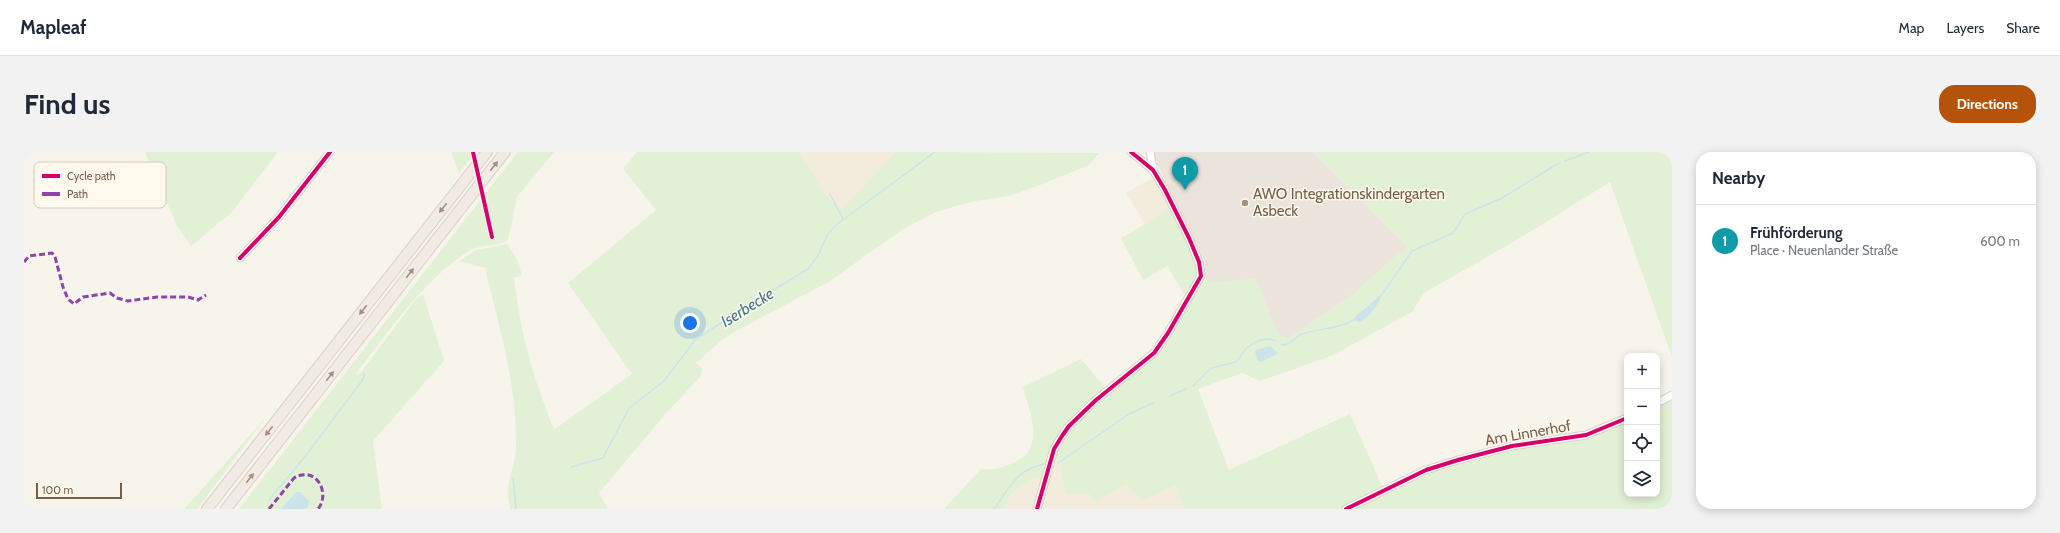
<!DOCTYPE html>
<html lang="en">
<head>
<meta charset="utf-8">
<style>
	body { margin:0; font-family:Cabin,sans-serif; background:#f2f2f3; color:#1f2937 }
	.controls { position:absolute; right:12px; bottom:12px; display:grid; overflow:hidden; border-radius:8px; box-shadow:0 2px 10px #0003 }
	.controls button { width:36px; height:36px; display:grid; place-items:center; padding:0; border:0; border-bottom:1px solid #e0e1e3; background:#fff; color:#1f2937; font:20px sans-serif }
	.scale { position:absolute; left:12px; bottom:10px; width:86px; box-sizing:border-box; padding-left:4px; border:2px solid #785e49; border-top:0; font-size:11px; line-height:14px; white-space:nowrap; color:#785e49; -webkit-text-stroke:3px #fff9ed; paint-order:stroke }
	.you { position:absolute; left:666px; top:171px; width:14px; height:14px; margin:-10px; border:3px solid #fff; border-radius:50%; background:#1a73e8; box-shadow:0 0 0 6px #1a73e833 }
	.badge { display:grid; place-items:center; width:26px; height:26px; border-radius:50%; background:#b45309; color:#fff; font-size:13px; font-weight:700 }
	.pin { position:absolute; translate:-50% -33px; filter:drop-shadow(0 1px 2px #0008) }
	.pin::after { content:''; position:absolute; top:21px; width:14px; height:12px; background:inherit; clip-path:polygon(0 0,100% 0,50% 100%) }
	.list { margin:0; padding:0; list-style:none }
	h2 { display:flex; justify-content:space-between; align-items:center; height:52px; margin:0; padding:0 16px; font-size:17px }
	h2 small { font-size:13px; font-weight:400; color:#747a83 }
	.list li { display:grid; grid-template-columns:26px 1fr auto; gap:12px; align-items:center; box-sizing:border-box; height:72px; padding:0 16px; border-top:1px solid #e0e1e3 }
	.list b { display:block; font-size:15px; white-space:nowrap }
	.list p { margin:0; font-size:13px; white-space:nowrap; color:#747a83 }
	.list em { font-size:13px; font-style:normal; color:#747a83 }
	.icon { flex:none; width:22px; height:22px; fill:none; stroke:currentColor; stroke-width:2; stroke-linecap:round; stroke-linejoin:round }
	.map { position:relative; flex:none; width:1648px; height:357px; overflow:hidden; border-radius:16px }
	header { display:flex; align-items:center; gap:24px; box-sizing:border-box; height:56px; padding:0 20px; background:#fff; border-bottom:1px solid #e0e1e3 }
	header strong { font-size:19px }
	nav { display:flex; gap:22px; margin-inline-start:auto; font-size:14px }
	.intro { display:flex; align-items:center; justify-content:space-between; box-sizing:border-box; height:96px; padding:0 24px }
	h1 { margin:0; font-size:28px }
	.button { padding:10px 18px; border-radius:16px; background:#b45309; color:#fff; font-size:14px; font-weight:700 }
	main { display:flex; gap:24px; padding:0 24px }
	aside { flex:1; background:#fff; border-radius:16px; box-shadow:0 2px 10px #0003 }
	.map>svg:first-child { display:block }
	.residential { fill:#f3ebdb }
	.industrial { fill:#ebe4dc }
	.green { fill:#e2f0d5 }
	.water { fill:#cce4e9 }
	.lines { fill:none; stroke-linecap:round; stroke-linejoin:round }
	.stream { stroke:#cce4e9; stroke-width:1.5 }
	.minor-casing { stroke:#d7d1c9; stroke-width:9 }
	.highway-casing { stroke:#d9d1c9; stroke-width:12 }
	.minor { stroke:#fefdfc; stroke-width:7 }
	.highway { stroke:#f2eae4; stroke-width:10 }
	.quiet { stroke:#8e44ad; stroke-width:3; stroke-dasharray:6 3; stroke-linecap:butt }
	.cycleway-casing { stroke:#fff9ed; stroke-width:6 }
	.cycleway { stroke:#d6006c; stroke-width:4 }
	.oneway { fill:#a38f7f }
	.poi-dot { fill:#a49282; stroke:#fff9ed; stroke-width:1.5 }
	.labels { text-anchor:middle; stroke-width:3; stroke-linejoin:round; paint-order:stroke }
	.poi-label { font-size:15px; fill:#785e49; stroke:#fff9ed; text-anchor:start }
	.street-label { font-size:15px; fill:#785e49; stroke:#fff9ed }
	.water-label { font-size:16px; font-style:italic; fill:#417a8c; stroke:#fff9ed }
	.key { fill:#fff9ed; stroke:#d6cabc; stroke-width:1 }
	.key-label { font-size:11px; fill:#785e49 }
</style>
</head>
<body>
<header>
<strong>Mapleaf</strong>
<nav><a>Map</a><a>Layers</a><a>Share</a></nav>
</header>
<div class="intro"><h1>Find us</h1><a class="button">Directions</a></div>
<main>
<div class="map">
<svg width="1648" height="357" viewBox="0 0 1648 357">
	<rect width="100%" height="100%" fill="#f7f4eb"/>
	<!-- residential -->
	<path class="residential" d="M775 0H872L818 57 804 46Z
		M1128 26 1147 57 1121 72 1102 41Z
		M1035 307 1041 341 1066 342 1071 350 1102 333 1119 349 1152 333 1161 357H980L988 341 1012 325 1017 326V347L1030 308Z"/>
	<!-- industrial -->
	<path class="industrial" d="M1131 0H1289L1383 94 1331 141 1264 187 1255 183 1184 131 1167 86 1131 7Z"/>
	<!-- green -->
	<path class="green" d="M121 0H254L208 60 167 94 153 74Z
		M427 0H452L435 21Z
		M494 0H530L493 45 484 88C472 95 456 92 443 100 397 131 366 178 332 221L335 223 392 147 399 142 420 209 349 289 358 357H215Z
		M613 0H775L804 46 818 57 872 0 1075 1 1065 13 1016 33 985 44 950 49 912 60 879 77 806 129 701 185 672 211 678 216 677 224 644 259 575 341 584 357H486C486 351 483 344 484 339 485 324 492 309 492 294 493 233 475 174 461 116L436 109 452 98 483 92C490 102 497 111 497 124L490 126C495 168 504 209 519 249 523 258 525 269 531 277L608 222 544 131 632 58 599 17Z
		M1289 0H1648V205L1586 30 1501 83 1400 141 1388 160 1307 204 1236 229 1218 221 1174 237 1205 318 1326 262 1359 336 1317 357H1161L1151 333 1119 349 1102 333 1071 350 1066 342 1041 341 1035 307 1030 308 1036 290 1056 266 1139 192 1182 124 1184 130 1232 127 1255 183 1264 187 1331 141 1382 94Z
		M1147 57C1152 76 1178 105 1173 124 1171 131 1166 139 1162 146L1144 114 1119 128 1097 86Z
		M1057 207 1081 235 1043 271 1029 293 1017 326 1012 325 988 341 980 357H920L957 317C970 318 979 316 991 310 1022 296 1006 261 999 235Z
		M1648 245V357H1324L1411 317 1479 298 1534 290 1603 268V342H1633V253Z
		M243 264 173 357H160L172 344Z"/>
	<!-- water -->
	<path class="water" d="M1359 141C1354 152 1347 165 1335 170L1330 168 1332 164Z
		M1246 194 1252 199 1253 202 1237 210 1234 209 1231 200 1232 198Z
		M272 340H276L285 349 284 355 281 357H257Z"/>
	<g class="lines">
		<!-- stream -->
		<path class="stream" d="M1541 9 1565 0
			M806 42 819 67
			M1359 141 1388 99 1429 81 1441 62 1478 46 1535 11
			M1257 193C1266 194 1271 185 1278 182 1296 176 1311 178 1330 168
			M1169 234 1187 216 1212 210C1216 206 1218 201 1222 197 1229 190 1242 184 1251 189
			M1146 244 1162 237
			M1034 311 1105 262 1129 251
			M547 315 579 306 605 256 640 229 671 188 718 157 784 117 794 104 803 83 812 73 911 0
			M489 327 492 357
			M245 348 283 302 340 226V222
			M970 357C986 335 992 318 1020 312"/>
		<defs>
			<path id="minor" d="M1126 0 1129 17
				M216 106 255 65 306 0
				M1633 251 1648 243
				M1013 357 1030 297 1038 284 1045 274 1072 248 1130 201 1144 181 1177 124 1175 110 1165 86 1141 38 1129 18 1107 0
				M1322 357 1402 318 1434 308 1488 294 1562 283 1603 266"/>
			<path id="highway" d="M183 357 463 0
				M202 357 481 0"/>
		</defs>
		<!-- minor casing -->
		<use href="#minor" class="minor-casing"/>
		<!-- highway casing -->
		<use href="#highway" class="highway-casing"/>
		<!-- minor -->
		<use href="#minor" class="minor"/>
		<!-- highway -->
		<use href="#highway" class="highway"/>
		<!-- quiet -->
		<path class="quiet" d="M0 110 5 104 28 101 31 105 39 135 44 147 50 152 59 145 86 141 93 146 104 149 133 145H164L174 148 182 143
			M245 357 270 326C292 313 307 341 294 357"/>
		<defs>
			<path id="cycleway" d="M449 0 468 85
				M216 106 255 65 306 0
				M1013 357 1030 297 1038 284 1045 274 1072 248 1130 201 1144 181 1177 124 1175 110 1165 86 1141 38 1129 18 1107 0
				M1322 357 1402 318 1434 308 1488 294 1562 283 1603 266"/>
		</defs>
		<!-- cycleway casing -->
		<use href="#cycleway" class="cycleway-casing"/>
		<!-- cycleway -->
		<use href="#cycleway" class="cycleway"/>
	</g>
	<!-- one-way arrows -->
	<defs><path id="oneway-solid" d="M-6-.8H1V-3.2L6.5 0L1 3.2V.8H-6Z"/></defs>
	<g class="oneway">
		<use href="#oneway-solid" transform="translate(470 14) rotate(-51)"/>
		<use href="#oneway-solid" transform="translate(419 56) rotate(128)"/>
		<use href="#oneway-solid" transform="translate(386 121) rotate(-52)"/>
		<use href="#oneway-solid" transform="translate(339 158) rotate(128)"/>
		<use href="#oneway-solid" transform="translate(306 224) rotate(-52)"/>
		<use href="#oneway-solid" transform="translate(245 279) rotate(128)"/>
		<use href="#oneway-solid" transform="translate(226 326) rotate(-52)"/>
	</g>
	<!-- markers -->
	<circle class="poi-dot" cx="1221" cy="51" r="4"/>
	<g class="labels">
		<!-- poi labels -->
		<g class="poi-label">
			<text x="1229" y="47">AWO Integrationskindergarten<tspan x="1229" dy="17">Asbeck</tspan></text>
		</g>
		<!-- street labels -->
		<g class="street-label">
			<text transform="translate(1504 281) rotate(-10)" y="5">Am Linnerhof</text>
		</g>
		<!-- water labels -->
		<g class="water-label">
			<text transform="translate(723 155) rotate(-32)" y="6">Iserbecke</text>
		</g>
	</g>
	<!-- legend -->
	<rect x="10" y="10" width="132" height="46" rx="6" class="key"/>
	<rect x="18" y="22" width="18" height="4" fill="#d6006c"/>
	<rect x="18" y="40" width="18" height="4" fill="#8e44ad"/>
	<g class="key-label">
		<text x="43" y="28">Cycle path</text>
		<text x="43" y="46">Path</text>
	</g>
</svg>
<div class="controls">
<button>+</button>
<button>−</button>
<button><svg class="icon" aria-label="locate" viewBox="0 0 24 24"><circle cx="12" cy="12" r="6"/><path d="M12 2v4M12 18v4M2 12h4M18 12h4"/></svg></button>
<button><svg class="icon" aria-label="layers" viewBox="0 0 24 24"><path d="M12 4l9 5-9 5-9-5zM3 14l9 5 9-5"/></svg></button>
</div>
<div class="scale">100 m</div>
<div class="you"></div>
<div class="pin badge" style="left:1161px;top:38px;background:#0f9aa8">1</div>
</div>
<aside>
<h2>Nearby<small></small></h2>
<ul class="list">
<li><span class="badge" style="background:#0f9aa8">1</span><div><b>Frühförderung</b><p>Place · Neuenlander Straße</p></div><em>600 m</em></li>
</ul>
</aside>
</main>
</body>
</html>
